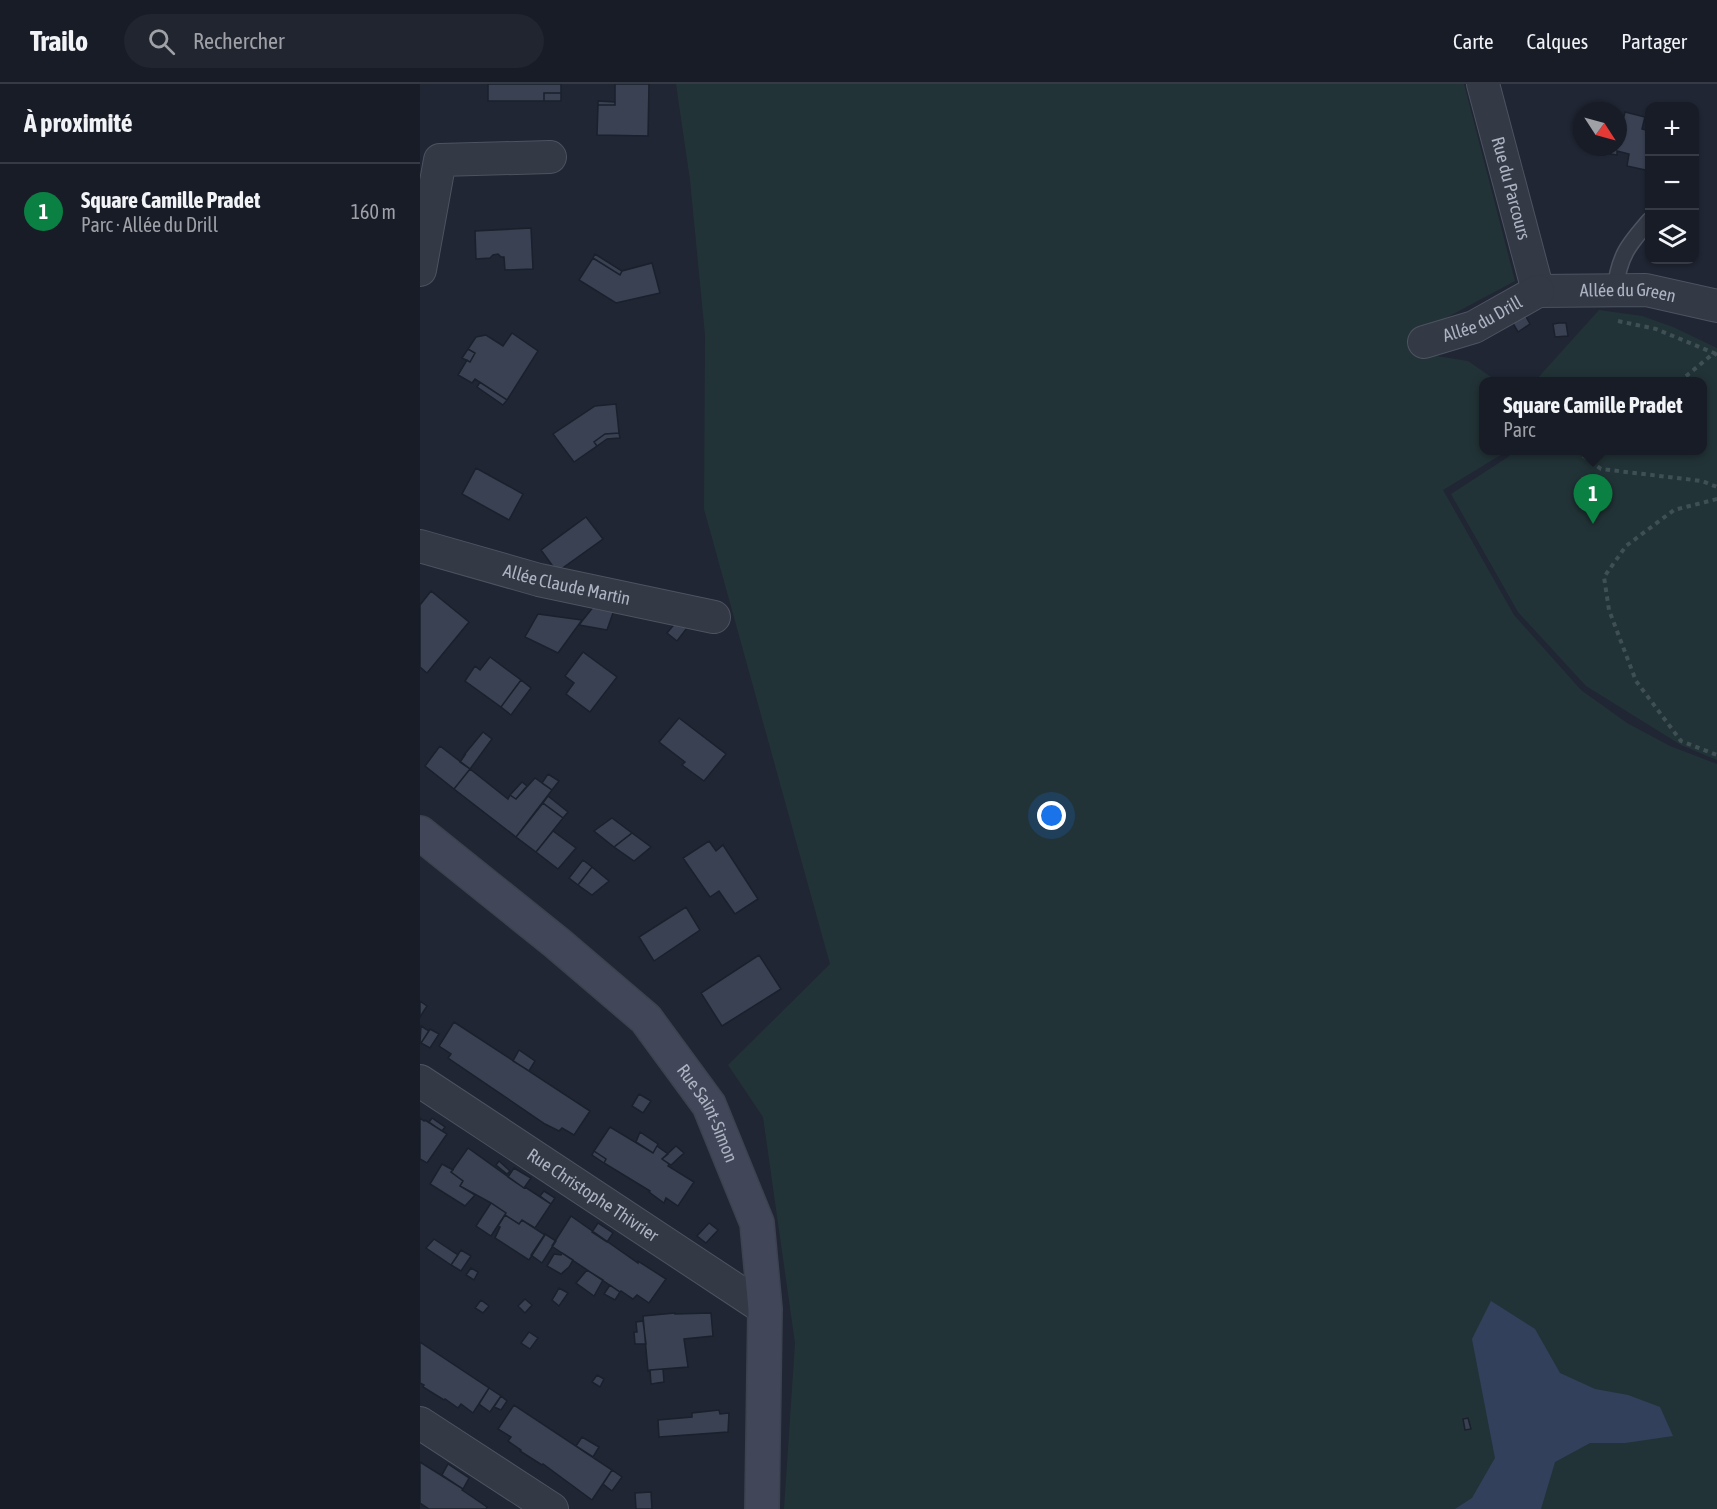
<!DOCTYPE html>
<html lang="fr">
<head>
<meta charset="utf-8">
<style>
	body { margin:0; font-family:"Asap Condensed",sans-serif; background:#21252f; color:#f1f3f6 }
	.controls { position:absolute; right:18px; top:18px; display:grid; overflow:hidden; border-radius:12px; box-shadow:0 2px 4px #0004 }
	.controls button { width:54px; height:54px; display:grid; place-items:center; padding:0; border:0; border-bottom:2px solid #363a44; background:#181c27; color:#f1f3f6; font:30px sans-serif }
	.compass { position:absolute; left:1153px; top:18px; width:54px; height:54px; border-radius:50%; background:#181c27; box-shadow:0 2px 4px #0004; rotate:126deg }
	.you { position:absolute; left:632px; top:732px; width:21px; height:21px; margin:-15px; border:4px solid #fff; border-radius:50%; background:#1a73e8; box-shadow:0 0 0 9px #1a73e833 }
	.badge { display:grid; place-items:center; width:39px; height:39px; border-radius:50%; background:#0b8043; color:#fff; font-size:20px; font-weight:700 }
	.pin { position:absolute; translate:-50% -50px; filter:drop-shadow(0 2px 3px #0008) }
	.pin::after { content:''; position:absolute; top:32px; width:21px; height:18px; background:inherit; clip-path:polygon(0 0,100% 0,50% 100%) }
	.popup { position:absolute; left:1059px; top:293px; width:228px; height:78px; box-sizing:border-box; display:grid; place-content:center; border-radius:12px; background:#181c27; filter:drop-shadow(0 2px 4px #0005); font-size:20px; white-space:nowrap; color:#9fa1a7 }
	.popup b { font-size:22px; color:#f1f3f6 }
	.popup::after { content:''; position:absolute; left:50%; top:100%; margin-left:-12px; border:12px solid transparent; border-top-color:#181c27 }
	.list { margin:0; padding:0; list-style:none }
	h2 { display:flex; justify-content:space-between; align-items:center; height:78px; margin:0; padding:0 24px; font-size:26px }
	h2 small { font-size:20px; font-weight:400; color:#9fa1a7 }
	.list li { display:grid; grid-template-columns:39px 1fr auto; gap:18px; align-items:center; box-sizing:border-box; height:96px; padding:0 24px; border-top:2px solid #363a44 }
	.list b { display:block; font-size:22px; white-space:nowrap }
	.list p { margin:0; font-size:20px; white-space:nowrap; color:#9fa1a7 }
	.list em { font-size:20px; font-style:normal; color:#9fa1a7 }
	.icon { flex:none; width:33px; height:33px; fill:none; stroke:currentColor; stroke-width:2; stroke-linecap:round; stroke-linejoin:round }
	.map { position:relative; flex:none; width:1297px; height:1425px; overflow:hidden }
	header { display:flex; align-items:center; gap:36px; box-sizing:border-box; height:84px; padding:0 30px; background:#181c27; border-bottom:2px solid #363a44 }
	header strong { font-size:28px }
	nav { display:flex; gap:33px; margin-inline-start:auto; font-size:21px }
	.search { width:420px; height:54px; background:#21252f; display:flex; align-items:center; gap:15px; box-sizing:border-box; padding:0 21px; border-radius:33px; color:#9fa1a7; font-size:22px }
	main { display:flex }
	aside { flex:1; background:#181c27 }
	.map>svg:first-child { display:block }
	.green { fill:#223337 }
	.water { fill:#33405c }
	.building { fill:#394152; stroke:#1a202c; stroke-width:1.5 }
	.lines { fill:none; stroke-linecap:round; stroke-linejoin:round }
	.lane-casing { stroke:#4d5360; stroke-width:18 }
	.street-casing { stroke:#4d5360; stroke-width:34 }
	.secondary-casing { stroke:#3c424f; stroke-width:36 }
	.path { stroke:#3f4f53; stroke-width:4; stroke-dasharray:4.5 4.5; stroke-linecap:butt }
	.lane { stroke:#333945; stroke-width:15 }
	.street { stroke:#333945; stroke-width:32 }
	.secondary { stroke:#414758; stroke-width:33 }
	.labels { text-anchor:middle; stroke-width:6; stroke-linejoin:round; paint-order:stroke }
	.street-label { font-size:18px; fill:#adb3c2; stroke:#191e29 }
</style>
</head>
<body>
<header>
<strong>Trailo</strong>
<div class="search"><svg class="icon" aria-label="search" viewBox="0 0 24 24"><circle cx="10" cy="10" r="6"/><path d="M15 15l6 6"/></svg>Rechercher</div>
<nav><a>Carte</a><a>Calques</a><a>Partager</a></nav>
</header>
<main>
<aside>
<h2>À proximité<small></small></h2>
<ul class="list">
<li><span class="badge">1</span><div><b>Square Camille Pradet</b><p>Parc · Allée du Drill</p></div><em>160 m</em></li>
</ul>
</aside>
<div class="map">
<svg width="1297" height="1425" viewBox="0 0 1297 1425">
	<rect width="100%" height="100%" fill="#202634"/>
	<!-- green -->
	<path class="green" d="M256 0H1044L1095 197 1007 244 1004 270 1048 277 1077 297 1064 298V366L1086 367 1084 369 1023 406 1094 531 1161 606 1207 639 1250 662 1297 680V1425H364L375 1259 343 1033 308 981 410 880 284 425 285 251 270 96Z
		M1179 226 1222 232 1253 243 1297 264V676L1261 661 1166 602 1098 528 1031 410 1088 373 1093 367 1282 366V298L1115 297Z"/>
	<!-- water -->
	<path class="water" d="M1071 1217 1115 1245 1140 1289 1175 1305 1208 1311 1240 1323 1253 1352 1205 1359H1170L1135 1378 1121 1425H1035L1052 1414 1075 1374 1052 1255Z"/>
	<!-- building -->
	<path class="building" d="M68 0H141V9H124V17H68Z
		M195 0H229L228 52 177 51 178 21H195Z
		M124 9H141V17H124Z
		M178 17 195 18V21H178Z
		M1205 28 1225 33 1222 45 1230 47V87L1207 82 1209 70 1197 67V71L1191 70 1193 63H1198V38L1199 35 1203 36Z
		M1174 63H1193L1191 70 1173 66Z
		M111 144 113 185 85 186 84 173H81L78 170 73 171 70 174 56 175 55 147Z
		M175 170 202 187 200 191 173 174Z
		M173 174 200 191 202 187 232 179 240 209 196 219 159 196Z
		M1104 229 1110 240 1098 248 1091 236Z
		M1139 239H1146L1148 252 1135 253 1133 240Z
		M92 249 118 267 87 316 55 295 52 299 38 291 47 276 50 278 55 269 48 265 56 253 66 251 83 262Z
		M48 265 55 269 50 278 42 274Z
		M60 298 87 316 83 321 57 303Z
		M196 320 199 349 185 350 174 358 177 362 154 378 133 350 175 322Z
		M199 349 200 354 187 355 177 362 174 358 185 350Z
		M56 384 103 410 89 436 42 410Z
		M166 433 183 455 137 488 121 466Z
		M11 507 49 538 7 589 0 583V521Z
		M174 522 194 526 187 546 159 541Z
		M118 530 162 536 138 569 105 553Z
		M257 537 267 544 257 557 247 549Z
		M163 568 197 593 170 628 146 610 154 599 145 592Z
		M70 573 101 596 81 623 45 597 55 582 60 586Z
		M101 596 111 604 91 631 81 623Z
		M259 634 306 670 284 697 262 681 265 678 239 658Z
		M63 648 72 655 50 685 40 678 45 671H44Z
		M20 662 50 685 34 705 5 682Z
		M50 685 88 715 90 711 96 715 115 694 132 706 96 753 34 705Z
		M128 690 139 697 132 706 122 699Z
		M102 698 107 702 96 715 90 711Z
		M128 712 148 728 143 734 123 719Z
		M123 719 143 734 116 768 96 753Z
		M192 734 212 749 194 763 174 747Z
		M133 747 156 764 138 785 116 768Z
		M212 749 231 763 214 777 194 763Z
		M289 757 296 767 303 761 338 815 315 830 299 807 290 813 263 774Z
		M163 776 172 783 158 801 149 794Z
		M172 783 189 797 172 811 158 801Z
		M266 823 280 846 234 877 219 853Z
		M339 871 361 905 302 942 281 909Z
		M0 917 7 922 0 933Z
		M34 938 170 1027 154 1051 142 1044 139 1047 125 1040 28 974 31 970 19 962Z
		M1 942 9 947 1 959 0 958Z
		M10 945 19 950 10 964 1 959Z
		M99 966 115 977 109 987 93 977Z
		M219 1010 231 1017 223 1029 212 1022Z
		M0 1034 4 1037 5 1036 27 1050 7 1079 0 1075Z
		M12 1034 25 1043 22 1047 9 1038Z
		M190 1043 233 1069 237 1062 248 1070 242 1075 249 1080 248 1082 274 1098 258 1122 246 1114 244 1119 229 1108 230 1107 184 1079 186 1075 174 1067Z
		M220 1048 238 1060 233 1069 216 1058Z
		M256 1062 264 1069 251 1081 242 1075Z
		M48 1064 104 1104 105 1103 131 1120 115 1144 102 1136 99 1140 85 1131 86 1129 71 1119 40 1102 43 1097 31 1088Z
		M174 1067 186 1075 184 1079 172 1071Z
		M79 1077 90 1087 87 1090 76 1081Z
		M22 1080 33 1086 31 1088 43 1097 40 1102 55 1111 45 1122 10 1100Z
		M94 1084 111 1094 104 1104 88 1093Z
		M124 1107 135 1114 131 1120 120 1112Z
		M71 1119 86 1129 71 1152 56 1142Z
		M85 1131 99 1140 102 1136 125 1151 109 1176 75 1154 80 1143 78 1142Z
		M151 1132 218 1179V1177L246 1195 229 1219 217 1211 213 1215 201 1207 200 1208 133 1163 132 1162Z
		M178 1139 193 1149 187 1158 172 1148Z
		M289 1139 298 1146 286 1159 277 1152Z
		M125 1150 136 1157 122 1179 111 1171Z
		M14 1155 38 1171 31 1181 6 1164Z
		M41 1166 51 1172 41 1187 31 1181Z
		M142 1169 153 1176 149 1183 141 1190 127 1182 134 1170 141 1171Z
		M51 1184 58 1188 54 1196 46 1191Z
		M167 1186 183 1196 174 1212 156 1199Z
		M190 1201 200 1208 195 1216 184 1210Z
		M139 1204 148 1209 139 1222 132 1216Z
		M105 1215 112 1221 105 1229 98 1222Z
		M61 1216 69 1222 63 1229 55 1224Z
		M255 1229V1230L291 1229 293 1252 264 1255 268 1283 230 1286 228 1287 223 1232Z
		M223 1237 226 1260H215L214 1248H217L216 1238Z
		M109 1248 118 1254 110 1265 101 1259Z
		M0 1258 69 1304 53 1329 41 1320 38 1324 25 1315 24 1316 3 1303 4 1301 0 1299Z
		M243 1285 244 1298 231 1300 230 1286Z
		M177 1291 184 1295 180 1303 172 1298Z
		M69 1304 81 1312 70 1328 59 1320Z
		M81 1312 87 1317 81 1326 74 1323Z
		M94 1321 192 1386 172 1416 123 1380 122 1381 100 1367 101 1366 88 1357 91 1353 78 1345Z
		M299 1326 300 1330 309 1329 308 1348 239 1353 238 1336 272 1333V1329Z
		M1048 1334 1051 1345 1045 1346 1043 1335Z
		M162 1353 179 1363 173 1373 156 1362Z
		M0 1378 43 1405 42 1406 67 1423 66 1425H9L0 1419Z
		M28 1380 49 1394 43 1405 22 1391Z
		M192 1386 202 1393 192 1407 183 1400Z
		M231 1408 232 1425H216L215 1409Z"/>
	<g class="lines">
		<defs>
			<path id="lane" d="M1195 206C1199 172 1208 161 1230 136"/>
			<g id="street">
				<path id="s1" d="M1063 0 1118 207"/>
				<path d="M0 186 20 76 130 73"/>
				<path id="s2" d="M1118 207 1226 206 1297 222"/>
				<path id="s3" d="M1004 258 1054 243 1118 207"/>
				<path id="s4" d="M0 462 119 496 294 533"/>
				<path id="s5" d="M0 997 345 1225"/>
				<path d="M0 1339 132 1425"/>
			</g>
			<g id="secondary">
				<path id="s6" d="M0 749 137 859 226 935 289 1021 337 1139 345 1225 342 1425"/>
			</g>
		</defs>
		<!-- lane casing -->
		<use href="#lane" class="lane-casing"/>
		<!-- street casing -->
		<use href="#street" class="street-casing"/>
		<!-- secondary casing -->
		<use href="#secondary" class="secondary-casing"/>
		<!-- path -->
		<path class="path" d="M1198 237 1236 245 1294 269
			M1259 298 1294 269 1297 271
			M1166 366 1161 370 1181 385 1282 397 1297 403
			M1297 415 1254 426 1206 462 1184 493 1189 526 1216 597 1261 657 1297 671"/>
		<!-- lane -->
		<use href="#lane" class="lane"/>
		<!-- street -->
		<use href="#street" class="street"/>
		<!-- secondary -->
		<use href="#secondary" class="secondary"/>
	</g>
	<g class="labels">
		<!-- street labels -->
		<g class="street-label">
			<text dy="6" stroke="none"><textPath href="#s1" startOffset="108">Rue du Parcours</textPath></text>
			<text dy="6" stroke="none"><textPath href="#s2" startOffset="90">Allée du Green</textPath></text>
			<text dy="6" stroke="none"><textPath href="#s3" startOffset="63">Allée du Drill</textPath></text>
			<text dy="6" stroke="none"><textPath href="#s4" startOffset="152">Allée Claude Martin</textPath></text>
			<text dy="6" stroke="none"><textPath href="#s6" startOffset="406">Rue Saint-Simon</textPath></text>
			<text dy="6" stroke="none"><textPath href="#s5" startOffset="207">Rue Christophe Thivrier</textPath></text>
		</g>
	</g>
</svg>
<div class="controls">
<button>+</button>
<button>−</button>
<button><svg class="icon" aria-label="layers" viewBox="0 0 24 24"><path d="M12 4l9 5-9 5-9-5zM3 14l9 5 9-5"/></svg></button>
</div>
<svg class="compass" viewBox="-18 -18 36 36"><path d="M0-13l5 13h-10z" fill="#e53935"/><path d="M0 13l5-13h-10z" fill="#9fa1a7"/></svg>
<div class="you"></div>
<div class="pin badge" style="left:1173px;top:440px">1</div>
<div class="popup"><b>Square Camille Pradet</b>Parc</div>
</div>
</main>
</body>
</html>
